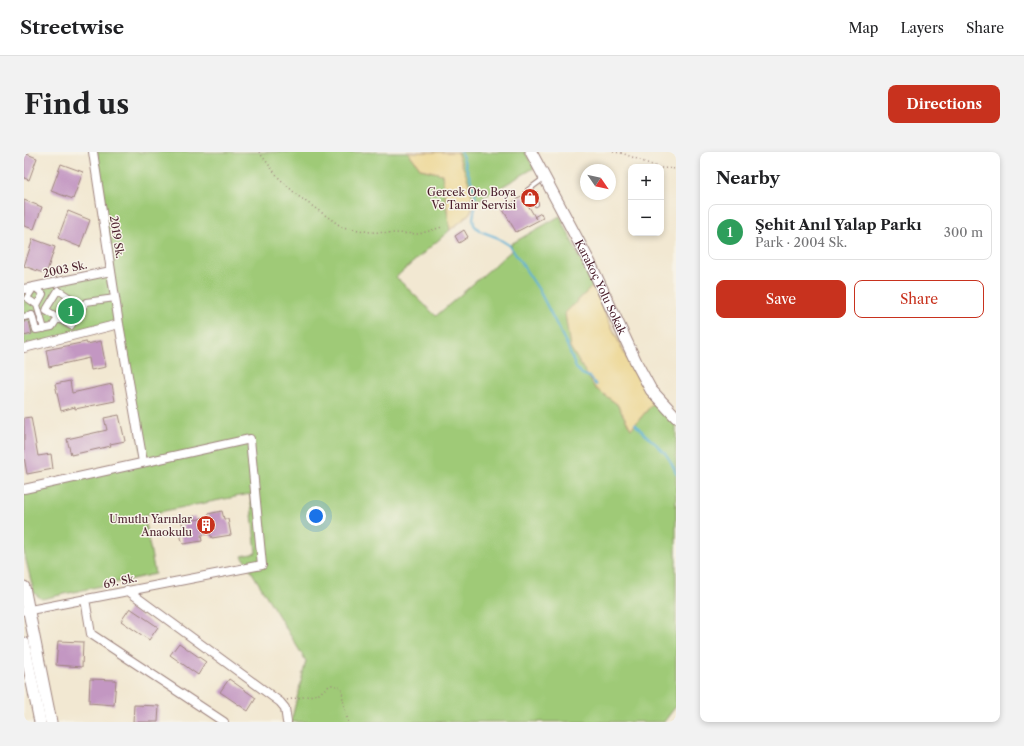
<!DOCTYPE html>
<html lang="en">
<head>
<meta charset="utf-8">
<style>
	body { margin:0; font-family:"Libre Caslon Text",serif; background:#f2f2f2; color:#202124 }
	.controls { position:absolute; right:12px; top:12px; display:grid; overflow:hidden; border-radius:8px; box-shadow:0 2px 6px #0003 }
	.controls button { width:36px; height:36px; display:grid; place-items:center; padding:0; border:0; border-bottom:1px solid #e0e0e0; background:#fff; color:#202124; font:20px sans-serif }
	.compass { position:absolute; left:556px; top:12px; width:36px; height:36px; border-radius:50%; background:#fff; box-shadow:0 2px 6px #0003; rotate:124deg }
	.you { position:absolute; left:292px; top:364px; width:14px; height:14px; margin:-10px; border:3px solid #fff; border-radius:50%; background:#1a73e8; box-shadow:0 0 0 6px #1a73e833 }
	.badge { display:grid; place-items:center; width:26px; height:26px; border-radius:50%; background:#c8321e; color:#fff; font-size:13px; font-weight:700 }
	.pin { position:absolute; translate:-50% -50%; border:2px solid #fff; box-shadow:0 1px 4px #0006 }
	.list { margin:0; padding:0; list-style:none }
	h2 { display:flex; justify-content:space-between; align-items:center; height:52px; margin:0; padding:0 16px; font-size:17px }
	h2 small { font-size:13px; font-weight:400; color:#757577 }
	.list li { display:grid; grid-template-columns:26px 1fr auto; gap:12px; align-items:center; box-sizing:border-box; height:56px; margin:0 8px 8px; padding:0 8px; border:1px solid #e0e0e0; border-radius:8px }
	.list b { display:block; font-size:15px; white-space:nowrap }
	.list p { margin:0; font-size:13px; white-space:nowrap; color:#757577 }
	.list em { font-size:13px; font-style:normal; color:#757577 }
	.actions { display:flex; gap:8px; padding:12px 16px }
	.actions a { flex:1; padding:9px 0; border:1px solid #c8321e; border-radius:8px; text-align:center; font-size:14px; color:#c8321e }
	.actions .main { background:#c8321e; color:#fff }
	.map { position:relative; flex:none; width:652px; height:570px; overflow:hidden; border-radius:8px }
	header { display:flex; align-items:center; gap:24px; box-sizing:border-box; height:56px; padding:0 20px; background:#fff; border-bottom:1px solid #e0e0e0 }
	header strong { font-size:19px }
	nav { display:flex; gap:22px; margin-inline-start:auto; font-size:14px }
	.intro { display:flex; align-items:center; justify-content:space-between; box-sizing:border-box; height:96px; padding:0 24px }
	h1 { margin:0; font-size:28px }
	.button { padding:10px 18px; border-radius:8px; background:#c8321e; color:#fff; font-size:14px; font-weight:700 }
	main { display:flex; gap:24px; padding:0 24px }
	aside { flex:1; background:#fff; border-radius:8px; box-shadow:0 2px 6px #0003 }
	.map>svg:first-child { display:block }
	.green { fill:#9fca77; stroke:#747451 }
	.sand { fill:#eeda9e; stroke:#9c7c64 }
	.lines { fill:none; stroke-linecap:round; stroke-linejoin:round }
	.stream { stroke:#5cb1d8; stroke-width:2 }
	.building { fill:#c397c2 }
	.service-casing { stroke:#9e847e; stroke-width:6 }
	.pedestrian-casing { stroke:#9e847e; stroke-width:8 }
	.minor-casing { stroke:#9e847e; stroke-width:10 }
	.tertiary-casing { stroke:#9e847e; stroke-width:13 }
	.path { stroke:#9e847e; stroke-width:1.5; stroke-dasharray:1 3; stroke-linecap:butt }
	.service { stroke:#fff; stroke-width:4 }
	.pedestrian { stroke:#fff; stroke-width:6 }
	.minor { stroke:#fff; stroke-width:8 }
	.tertiary { stroke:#fff; stroke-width:11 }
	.labels { text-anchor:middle; stroke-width:3; stroke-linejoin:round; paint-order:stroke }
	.poi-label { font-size:11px; fill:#4a1f2b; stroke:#f7f3e8; text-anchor:end }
	.street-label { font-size:11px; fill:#4a1f2b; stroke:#f7f3e8 }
</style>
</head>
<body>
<header>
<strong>Streetwise</strong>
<nav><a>Map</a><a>Layers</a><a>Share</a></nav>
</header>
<div class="intro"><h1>Find us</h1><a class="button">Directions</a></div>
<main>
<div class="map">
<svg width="652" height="570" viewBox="0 0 652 570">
	<rect width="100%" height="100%" fill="#f7f3e8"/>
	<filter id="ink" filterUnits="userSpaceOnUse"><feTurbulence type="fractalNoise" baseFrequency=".025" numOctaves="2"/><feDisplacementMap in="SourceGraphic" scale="8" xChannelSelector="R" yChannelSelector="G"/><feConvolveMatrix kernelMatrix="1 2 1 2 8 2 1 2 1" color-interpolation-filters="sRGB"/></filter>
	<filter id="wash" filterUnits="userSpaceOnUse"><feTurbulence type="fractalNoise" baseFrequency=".012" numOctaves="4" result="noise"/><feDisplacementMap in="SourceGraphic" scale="16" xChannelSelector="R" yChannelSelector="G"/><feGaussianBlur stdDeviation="0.9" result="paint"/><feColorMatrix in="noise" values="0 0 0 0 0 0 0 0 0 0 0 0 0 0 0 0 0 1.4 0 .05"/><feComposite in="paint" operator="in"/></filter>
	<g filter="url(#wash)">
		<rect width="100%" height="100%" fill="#f2e8d2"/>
		<!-- green -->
		<path class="green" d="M73 0H384L397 17 418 22 426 78 372 125 412 164 487 99V92L536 64 569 134 541 161 571 236 593 252 607 277 630 250 652 273V554L640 570H267L282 509 218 404 232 401 226 342 120 363 131 422 18 447 10 441 0 400V337L119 310 95 172 0 196V134L87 119Z
			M433 0H501L510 16 455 48 449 46Z"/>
		<!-- sand -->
		<path class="sand" d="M384 0H433C438 14 454 46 447 59 443 66 432 73 426 78L418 22 397 17Z
			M569 134C588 174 604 215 630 250L607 277 593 252 571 236 546 195 541 161Z"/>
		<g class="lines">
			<!-- stream -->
			<path class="stream" d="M437 0 451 40 452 50 449 66 450 73 456 79 472 85 485 93 490 100 515 138 543 193 552 216 558 222 566 225 572 233
				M611 272C628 292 643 295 652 322"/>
		</g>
		<g id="blocks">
			<!-- building -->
			<path class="building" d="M0 1 13 6 5 28 0 26Z
				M37 12 59 20 49 47 27 39Z
				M499 44 512 67 510 65 517 61 519 66 492 80 478 56Z
				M0 48 18 55 10 77 0 74Z
				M44 59 66 68 56 95 34 86Z
				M440 78 444 85 435 91 431 84Z
				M9 87 31 95 22 122 0 114Z
				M5 168 8 182 0 184V169Z
				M77 189 82 215 67 218 65 206 25 215 22 198 62 190 63 192Z
				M46 229 48 241 88 232 91 249 51 257V255L37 259 31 232Z
				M95 263 101 289 86 292 87 294 47 303 43 287 83 278 80 266Z
				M7 265 14 304 27 302 29 317 3 322 0 305V266Z
				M198 359 200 367H204L207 383 188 386 186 382 177 383 178 389 159 392 155 379 160 377 157 368 171 364 172 368 185 364 184 362Z
				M106 456 134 475 125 488 97 469Z
				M34 489 59 490 58 515 32 513Z
				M155 491 182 510 174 523 146 503Z
				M66 527 92 528 90 553 65 551Z
				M205 527 232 546 224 559 196 540Z
				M110 553 135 554 134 570H109Z"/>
		</g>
	</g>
	<g filter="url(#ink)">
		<use href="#blocks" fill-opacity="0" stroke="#9e847e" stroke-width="1"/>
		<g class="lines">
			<defs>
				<path id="service" d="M512 52 504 38 519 27"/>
				<path id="pedestrian" d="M13 153 3 146 10 135 19 142 13 153 20 177
					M59 154 34 138 23 156 22 159 47 174 62 150 91 146
					M0 165 8 163 12 178 28 175 34 166"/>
				<path id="minor" d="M69 0 95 172 119 310
					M0 137 87 119
					M0 196 95 172
					M0 337 226 287 238 413 1 459
					M103 438 256 550 261 556 263 570
					M61 447 67 482 200 570"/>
				<g id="tertiary">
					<path id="s1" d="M507 0 566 111 613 212 627 238 652 265"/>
					<path d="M0 435 27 570"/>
					<path d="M0 491 16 570"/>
				</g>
			</defs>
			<!-- service casing -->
			<use href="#service" class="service-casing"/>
			<!-- pedestrian casing -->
			<use href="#pedestrian" class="pedestrian-casing"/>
			<!-- minor casing -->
			<use href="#minor" class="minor-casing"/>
			<!-- tertiary casing -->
			<use href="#tertiary" class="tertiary-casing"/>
			<!-- path -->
			<path class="path" d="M235 0 255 26 274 44 318 75 346 80 395 82 418 75
				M589 0 598 1 633 15
				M637 16 652 17
				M263 548 295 542 303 535 308 533 313 534 318 537 319 548 324 570"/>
			<!-- service -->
			<use href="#service" class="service"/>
			<!-- pedestrian -->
			<use href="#pedestrian" class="pedestrian"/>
			<!-- minor -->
			<use href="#minor" class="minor"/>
			<!-- tertiary -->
			<use href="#tertiary" class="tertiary"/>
		</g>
	</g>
	<!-- icons -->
	<defs>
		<symbol id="shop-disc" viewBox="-11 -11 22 22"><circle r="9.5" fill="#c8321e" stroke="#f7f3e8"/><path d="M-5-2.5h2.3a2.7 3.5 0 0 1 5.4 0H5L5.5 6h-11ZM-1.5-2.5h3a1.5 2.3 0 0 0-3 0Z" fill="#fff"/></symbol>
		<symbol id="building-disc" viewBox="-11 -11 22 22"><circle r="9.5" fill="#c8321e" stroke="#f7f3e8"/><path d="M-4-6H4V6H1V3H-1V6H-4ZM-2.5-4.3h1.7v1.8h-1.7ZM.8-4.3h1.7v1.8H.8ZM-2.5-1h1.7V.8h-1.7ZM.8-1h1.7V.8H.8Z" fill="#fff"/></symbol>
	</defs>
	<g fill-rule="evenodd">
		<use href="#shop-disc" x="495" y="35" width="22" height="22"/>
		<use href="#building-disc" x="171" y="362" width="22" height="22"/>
	</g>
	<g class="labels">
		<!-- poi labels -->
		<g class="poi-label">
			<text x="492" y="44">Gercek Oto Boya<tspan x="492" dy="13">Ve Tamir Servisi</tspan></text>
			<text x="168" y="371">Umutlu Yarınlar<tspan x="168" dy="13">Anaokulu</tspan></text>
		</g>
		<!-- street labels -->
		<g class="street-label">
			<text transform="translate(93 85) rotate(81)" y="4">2019 Sk.</text>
			<text transform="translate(41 117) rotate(-12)" y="4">2003 Sk.</text>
			<text dy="4" stroke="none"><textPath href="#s1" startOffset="152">Karakoç Yolu Sokak</textPath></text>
			<text transform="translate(96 429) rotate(-12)" y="4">69. Sk.</text>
		</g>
	</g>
</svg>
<div class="controls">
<button>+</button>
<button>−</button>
</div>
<svg class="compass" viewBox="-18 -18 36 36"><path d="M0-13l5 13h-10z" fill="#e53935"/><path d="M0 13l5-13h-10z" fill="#757577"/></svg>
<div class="you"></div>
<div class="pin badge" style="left:47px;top:159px;background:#2e9e5b">1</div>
</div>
<aside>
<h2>Nearby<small></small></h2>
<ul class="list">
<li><span class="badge" style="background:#2e9e5b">1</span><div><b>Şehit Anıl Yalap Parkı</b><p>Park · 2004 Sk.</p></div><em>300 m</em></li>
</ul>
<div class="actions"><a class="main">Save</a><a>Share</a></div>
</aside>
</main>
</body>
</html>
